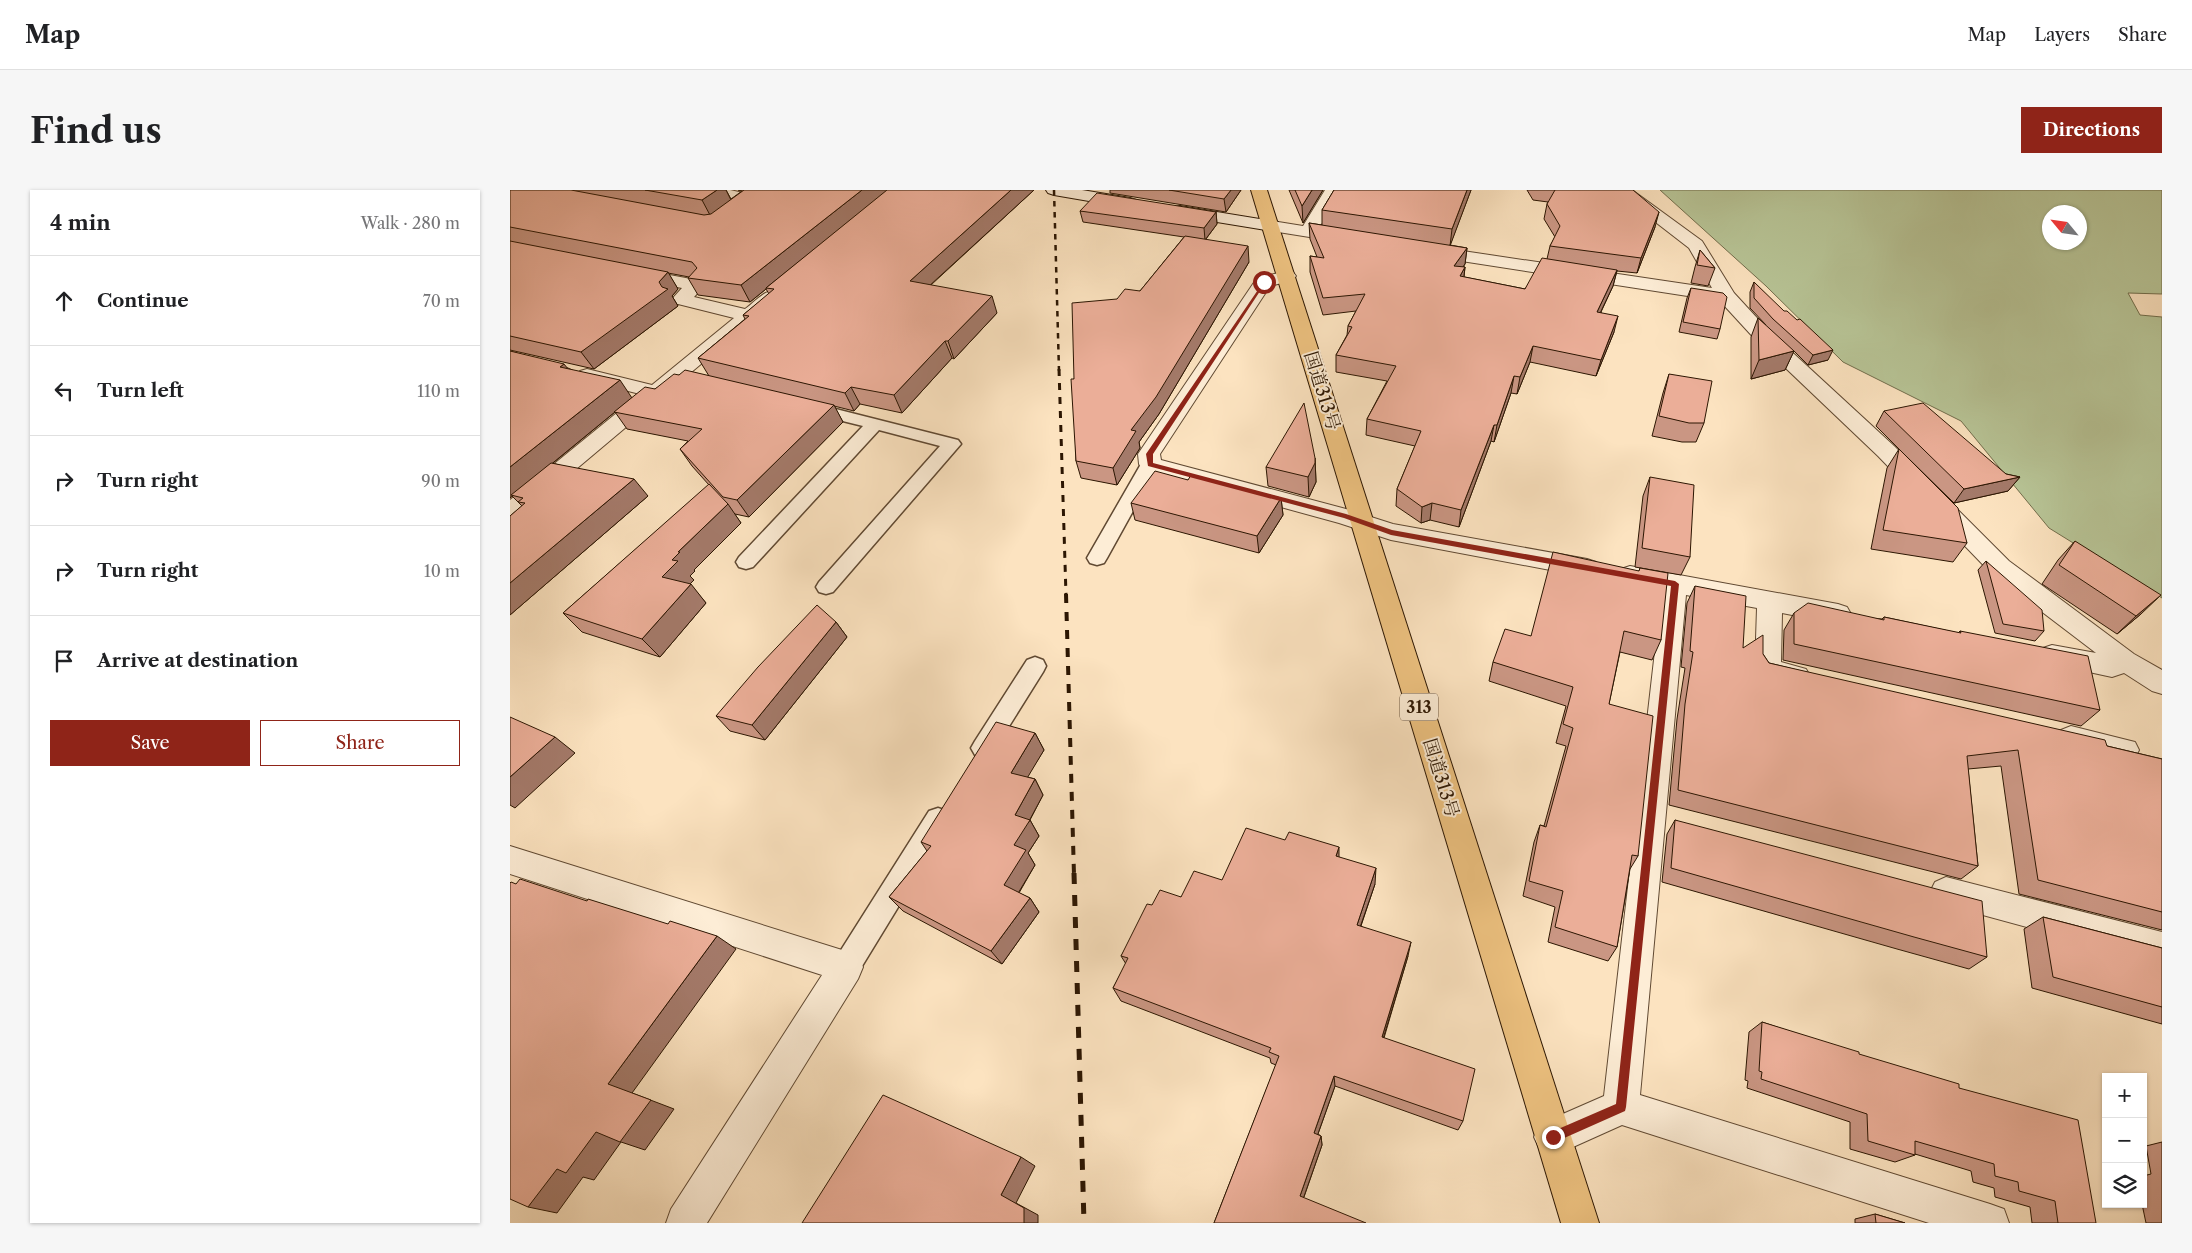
<!DOCTYPE html>
<html lang="en">
<head>
<meta charset="utf-8">
<style>
	body { margin:0; font-family:"Libre Caslon Text","Noto Serif JP",serif; background:#f6f6f6; color:#202124 }
	.controls { position:absolute; right:15px; bottom:15px; display:grid; overflow:hidden; border-radius:0px; box-shadow:0 1px 4px #0004 }
	.controls button { width:45px; height:45px; display:grid; place-items:center; padding:0; border:0; border-bottom:1px solid #e0e0e0; background:#fff; color:#202124; font:25px sans-serif }
	.compass { position:absolute; left:1532px; top:15px; width:45px; height:45px; border-radius:50%; background:#fff; box-shadow:0 1px 4px #0004; rotate:299deg }
	.stop { position:absolute; width:15px; height:15px; margin:-11px; border:4px solid #8f2418; border-radius:50%; background:#fff }
	.stop.end { background:#8f2418; border-color:#fff; box-shadow:0 1px 5px #0008 }
	.list { margin:0; padding:0; list-style:none }
	h2 { display:flex; justify-content:space-between; align-items:center; height:65px; margin:0; padding:0 20px; font-size:21px }
	h2 small { font-size:16px; font-weight:400; color:#757577 }
	.list li { display:grid; grid-template-columns:32px 1fr auto; gap:15px; align-items:center; box-sizing:border-box; height:90px; padding:0 20px; border-top:1px solid #e0e0e0 }
	.list b { display:block; font-size:19px; white-space:nowrap }
	.list em { font-size:16px; font-style:normal; color:#757577 }
	.actions { display:flex; gap:10px; padding:15px 20px }
	.actions a { flex:1; padding:11px 0; border:1px solid #8f2418; border-radius:0px; text-align:center; font-size:18px; color:#8f2418 }
	.actions .main { background:#8f2418; color:#fff }
	.icon { flex:none; width:28px; height:28px; fill:none; stroke:currentColor; stroke-width:2; stroke-linecap:round; stroke-linejoin:round }
	.map { position:relative; flex:none; width:1652px; height:1033px; overflow:hidden; border-radius:0px }
	header { display:flex; align-items:center; gap:30px; box-sizing:border-box; height:70px; padding:0 25px; background:#fff; border-bottom:1px solid #e0e0e0 }
	header strong { font-size:24px }
	nav { display:flex; gap:28px; margin-inline-start:auto; font-size:18px }
	.intro { display:flex; align-items:center; justify-content:space-between; box-sizing:border-box; height:120px; padding:0 30px }
	h1 { margin:0; font-size:35px }
	.button { padding:12px 22px; border-radius:0px; background:#8f2418; color:#fff; font-size:18px; font-weight:700 }
	main { display:flex; gap:30px; padding:0 30px }
	aside { flex:1; background:#fff; border-radius:0px; box-shadow:0 1px 4px #0004 }
	.map>svg:first-child { display:block }
	.green { fill:#b8c597; stroke:#726e4c; fill-rule:evenodd }
	.lines { fill:none; stroke-linecap:round; stroke-linejoin:round }
	.service-casing { stroke:#604932; stroke-width:3 }
	.minor-casing { stroke:#604932; stroke-width:2 }
	.secondary-casing { stroke:#2c1602; stroke-width:2 }
	.trunk-casing { stroke:#2c1602; stroke-width:2 }
	.service { fill:#fdedd6; fill-rule:evenodd }
	.minor { fill:#fdedd6; fill-rule:evenodd }
	.secondary { fill:#fdedd6; fill-rule:evenodd }
	.trunk { fill:#eec280; fill-rule:evenodd }
	.rail-far3 { stroke:#2c1602; stroke-width:2.5; stroke-dasharray:5.5 5.5; stroke-linecap:butt }
	.rail-far2 { stroke:#2c1602; stroke-width:3; stroke-dasharray:7 7; stroke-linecap:butt }
	.rail-far1 { stroke:#2c1602; stroke-width:4; stroke-dasharray:9 9; stroke-linecap:butt }
	.rail { stroke:#2c1602; stroke-width:5; stroke-dasharray:11 11; stroke-linecap:butt }
	.wall { fill:#ca9683; stroke:#2c1602 }
	.shaded-wall { fill:#a47a6a; stroke:#2c1602 }
	.building { fill:#ebae98; stroke:#2c1602 }
	.route { fill:#8f2418 }
	.labels { text-anchor:middle; stroke-width:4; stroke-linejoin:round; paint-order:stroke }
	.shield { fill:#fdedd6; stroke:#6b5642; stroke-width:1 }
	.shield-label { font-size:16px; font-weight:bold; fill:#2c1602 }
	.street-label { font-size:18px; fill:#2c1602; stroke:#fdedd6 }
</style>
</head>
<body>
<header>
<strong>Map</strong>
<nav><a>Map</a><a>Layers</a><a>Share</a></nav>
</header>
<div class="intro"><h1>Find us</h1><a class="button">Directions</a></div>
<main>
<aside>
<h2>4 min<small>Walk · 280 m</small></h2>
<ul class="list">
<li><svg class="icon" aria-label="ahead" viewBox="0 0 24 24"><path d="M12 20V5M6 11l6-6 6 6"/></svg><div><b>Continue</b></div><em>70 m</em></li>
<li><svg class="icon" aria-label="left" viewBox="0 0 24 24"><path d="M17 20v-9H6M10 6l-5 5 5 5"/></svg><div><b>Turn left</b></div><em>110 m</em></li>
<li><svg class="icon" aria-label="right" viewBox="0 0 24 24"><path d="M7 20v-9h11M14 6l5 5-5 5"/></svg><div><b>Turn right</b></div><em>90 m</em></li>
<li><svg class="icon" aria-label="right" viewBox="0 0 24 24"><path d="M7 20v-9h11M14 6l5 5-5 5"/></svg><div><b>Turn right</b></div><em>10 m</em></li>
<li><svg class="icon" aria-label="arrive" viewBox="0 0 24 24"><path d="M6 21V4h12l-3 4 3 4H6"/></svg><div><b>Arrive at destination</b></div></li>
</ul>
<div class="actions"><a class="main">Save</a><a>Share</a></div>
</aside>
<div class="map">
<svg width="1652" height="1033" viewBox="0 0 1652 1033">
	<rect width="100%" height="100%" fill="#fce3c0"/>
	<filter id="stains"><feTurbulence type="fractalNoise" baseFrequency=".004" numOctaves="4"/><feColorMatrix values="0 0 0 0 .2 0 0 0 0 .09 0 0 0 0 .02 0 0 0 .5 -.17"/></filter>
	<radialGradient id="worn" r=".72"><stop offset=".6" stop-color="#630" stop-opacity="0"/><stop offset="1" stop-color="#630" stop-opacity=".3"/></radialGradient>
	<!-- green -->
	<path class="green" d="M1150 0H1652V104L1618 103 1630 125 1652 127V408L1539 338 1451 231 1333 172 1256 96ZM1540 22H1570V52H1540Z"/>
	<g class="lines">
		<defs>
			<path id="service" d="M298 212 448 250 451 254 323 402 316 404 309 402 306 397 309 392 430 256 369 240 243 377 236 379 229 377 226 372 229 367 353 236 292 221 289 217 292 213Z
				M640 268 646 270 649 274 597 368 594 373 587 375 580 373 577 368 631 274 634 270Z
				M525 467 533 470 536 476 533 482 481 565 473 568 465 565 461 558 465 551 517 470Z
				M428 618 437 621 440 629 437 637 346 786 336 790 326 786 322 777 326 768 419 621Z"/>
			<path id="minor" d="M188 0H220L247 6 249 9C243 18 228 27 217 25L215 21 227 11 190 3Z
				M815 0H831L809 38 843 44 846 48 843 52 837 53 762 41 756 40 754 36 756 32 762 31 793 36Z
				M1104 0H1122L1192 51 1224 103 1258 140 1384 256 1499 371 1624 464 1652 480V504L1642 501 1614 483 1602 487 1533 472 1529 465 1533 458 1542 455 1586 463 1481 383 1368 266 1244 148 1210 111 919 66 913 65 910 61 913 57 919 56 1202 98 1179 58Z
				M127 79 192 91 195 95 184 107 235 119C246 111 256 97 271 101L273 105 8 328 0 330V310L130 204 70 189 67 185 70 181 77 179 142 195 224 128 164 113 162 109 172 98 121 88 118 84 121 80Z
				M777 81 783 82 786 86 783 90 760 96 650 264 651 270 836 319 883 334 1077 369 1086 372 1089 378 1086 384 1077 387 881 350 829 333 632 279 629 274 628 264 747 88Z
				M1120 376 1328 414 1337 417 1341 424 1337 431 1328 434 1272 423 1271 472 1296 479 1300 486 1296 493 1287 497 1249 487 1245 480 1247 418 1176 405 1130 905 1480 1014 1494 1019 1499 1033H1419L1112 935 1043 966 1030 960 1024 947 1030 934 1094 906 1152 400 1111 391 1108 385 1111 379Z
				M1561 536 1625 552 1629 560 1625 568 1615 572 1551 556 1547 548 1551 540Z
				M0 656 348 765 353 777 348 789 197 1033H156L161 1019 312 785 0 684Z
				M1436 687 1652 742V774L1425 712 1420 702 1425 692Z"/>
			<path id="secondary" d="M536 0H572L620 8 626 10 628 13 626 16 620 18 544 5 538 3Z
				M670 16 762 31 768 32 770 36 768 40 762 41 664 25 662 21 664 17Z"/>
			<path id="trunk" d="M741 0H757L1089 1033H1051Z"/>
		</defs>
		<!-- service casing -->
		<use href="#service" class="service-casing"/>
		<!-- minor casing -->
		<use href="#minor" class="minor-casing"/>
		<!-- secondary casing -->
		<use href="#secondary" class="secondary-casing"/>
		<!-- trunk casing -->
		<use href="#trunk" class="trunk-casing"/>
		<!-- service -->
		<use href="#service" class="service"/>
		<!-- minor -->
		<use href="#minor" class="minor"/>
		<!-- secondary -->
		<use href="#secondary" class="secondary"/>
		<!-- trunk -->
		<use href="#trunk" class="trunk"/>
		<!-- rail-far3 -->
		<path class="rail-far3" d="M544 0 549 181"/>
		<!-- rail-far2 -->
		<path class="rail-far2" d="M549 179 556 405"/>
		<!-- rail-far1 -->
		<path class="rail-far1" d="M556 404 564 685"/>
		<!-- rail -->
		<path class="rail" d="M564 683 574 1033"/>
	</g>
	<!-- wall -->
	<path class="wall" d="M0 0H216L221 9 232 1 228 0H524L421 95 487 123 444 169 442 168 392 223 350 214 344 221 324 216 333 232 239 327 225 324 224 323 231 333 184 380 185 381 180 386 184 390 180 394 196 413 150 467 72 442 53 423 199 295 182 276 170 259 178 251 117 239 105 222 43 273 138 306 0 425V326L12 316 2 306 0 308V161L58 178 122 208 145 199 169 185 199 186 188 168 235 129 233 125 259 104 256 99 240 112 188 105 178 88 179 87 158 83 168 99 162 106 168 116 84 179 0 160Z
		M600 0H731L716 22 600 3Z
		M779 0H813L793 33Z
		M824 0H961L940 55 957 58 955 74 953 77H955L954 87 1015 99 1037 69 1040 56 1045 47 1034 29 1037 14 1038 12 1023 10 1017 0H1123L1145 37 1127 83 1107 81 1103 96 1091 122 1104 142 1086 186 1020 172 1007 204 1001 203 984 252 981 251 949 337 920 330 911 333 886 316 887 299 905 256 856 245 857 229 877 191 826 182V165L837 145 838 136 846 121 813 125 800 82V66L807 67 800 49 799 33 812 35V20Z
		M570 21 706 22 707 34 696 49 739 72 649 224 629 252 630 258 607 295 571 288 566 271 564 189 607 109 630 101 674 47 573 32Z
		M1190 60 1205 78 1198 96 1181 93 1185 77Z
		M1244 92 1318 170 1298 175 1284 161 1275 180 1241 189V147L1248 128 1256 135 1240 118V102Z
		M1181 98 1210 139 1207 149 1169 142 1177 108Z
		M1159 184 1194 233 1186 252H1172L1142 246 1153 203Z
		M1374 221 1496 284 1510 287 1498 301 1444 313 1396 266 1457 353 1443 372 1361 359 1377 278 1389 259 1366 236Z
		M805 268 806 292 799 307 758 296 756 277Z
		M1140 287 1180 367 1171 385 1125 377 1133 306Z
		M678 290 771 308 773 325 749 363 625 330 621 313Z
		M1565 351 1631 424 1607 444 1532 394 1548 370Z
		M1476 371 1534 441 1525 451 1485 443 1468 380Z
		M1130 378 1151 450 1142 470 1110 462 1099 514 1128 666 1120 679 1107 757 1098 771 1038 752 1045 717 1013 706 1024 652 1030 635 1034 636 1056 556 1046 553 1056 516 979 491 983 472 1021 446 1129 381Z
		M1185 396 1233 458 1253 464 1259 473 1597 556 1652 569V740L1509 704 1491 576 1458 579 1468 676 1451 689 1159 615 1167 529 1175 478 1171 477 1177 413Z
		M1284 423 1372 429 1374 427 1448 443 1450 441 1590 520 1571 536 1273 470 1274 440Z
		M326 432 337 447 255 550 220 541 206 526Z
		M525 543 534 560 517 587 525 589 533 605 520 630 529 646 518 663 525 675 509 703 520 708 529 722 492 774 393 721 379 707 417 661 411 652Z
		M1165 630 1477 767 1459 779 1387 759 1152 692 1157 644Z
		M829 667 865 694 851 736 898 766 874 848 953 931 948 940 825 896 808 944 811 946 812 955 794 1007 704 1033 766 875 761 873 760 868 611 811 603 798 616 774 611 766 642 715 671 707Z
		M1533 727 1652 758V834L1522 798 1514 739Z
		M1252 832 1449 898 1586 1033H1522L1520 1017 1485 1007 1484 998 1463 992 1461 981 1405 964V965L1385 972 1340 959V932L1237 898 1238 891 1235 890 1239 842Z
		M1652 952V1033H1636L1632 1014H1633V986L1641 984 1636 956Z
		M1365 1024 1395 1033H1345V1029Z"/>
	<!-- shaded-wall -->
	<path class="shaded-wall" d="M207 0H216L222 12 201 27 192 10Z
		M352 0H379L256 98V99L240 112 231 95Z
		M501 0H524L406 108 400 91Z
		M721 0H731L716 22 714 9Z
		M802 0H813L793 33 792 16Z
		M957 0H961L940 56 942 39Z
		M706 22 707 34 695 50 694 38Z
		M1149 22 1145 37 1127 83 1131 68Z
		M738 56 739 72 649 224 629 252 630 258 607 295 603 278 621 240Z
		M957 58 955 74 942 92 944 76Z
		M955 77 953 94 950 86Z
		M1107 80 1103 96 1083 138 1087 122Z
		M158 82 168 99 162 106 168 116 84 179 71 162 149 92Z
		M482 106 487 123 444 169 438 151Z
		M1108 126 1104 142 1086 186 1091 170Z
		M435 151 442 168 392 223 384 205Z
		M1023 156 1020 172 1007 204 1010 187Z
		M1323 160 1318 170 1298 175 1303 165Z
		M1284 161 1275 180 1241 189 1249 170Z
		M54 174 68 191 50 177Z
		M1004 186 1001 203 984 252 987 235Z
		M110 190 122 208 0 308V277Z
		M341 197 350 214 344 221 335 203Z
		M324 215 333 232 239 327 227 310Z
		M984 235 981 251 949 337 951 320Z
		M805 268 806 292 799 307 798 287Z
		M1510 287 1498 301 1444 313 1454 299Z
		M124 289 138 306 0 425V393Z
		M771 308 773 325 749 363 747 346Z
		M922 313 920 330 911 333 912 317Z
		M218 314 231 333 184 380 185 381 180 386 184 390 168 406 152 387 162 370 168 362Z
		M181 394 196 413 150 467 132 449Z
		M1651 405 1631 424 1607 444 1626 426Z
		M326 432 337 447 255 550 242 535Z
		M525 543 534 560 510 600 501 583Z
		M45 547 65 563 5 618 0 615V587Z
		M525 589 533 605 518 633 520 630 529 646 518 663 525 675 504 710 494 695 504 655 505 625Z
		M829 657V673L826 666Z
		M866 678 865 694 846 749 847 735Z
		M520 708 529 722 492 774 481 761Z
		M207 746 226 759 122 903 164 919 135 960 111 952 84 990 73 987 47 1023 18 1017 98 894Z
		M901 752 898 766 870 859 872 847Z
		M824 886 825 896 805 952 804 943Z
		M811 946 812 955 792 1012 790 1006Z
		M511 967 525 976 506 1013 528 1025V1033H514L491 1005Z"/>
	<!-- building -->
	<path class="building" d="M0 0H61L194 25 201 24 234 0H352L231 95 178 88 187 78 182 72 0 37Z
		M135 0H207L192 10Z
		M377 0H501L400 91 482 106 438 151H435L384 205 341 197 335 203 188 168 239 126 233 125 264 99 256 98Z
		M659 0H721L714 9Z
		M785 0H802L792 16Z
		M824 0H957L942 39 812 20Z
		M1045 0H1123L1149 22 1131 68 1040 56 1050 36 1037 14Z
		M587 3 706 22 694 38 570 21Z
		M799 33 957 58 944 76 955 77 950 86 1015 99 1032 68 1107 80 1087 122 1108 126 1091 170 1023 156 1010 187 1004 186 987 235H984L951 320 922 313 912 317 887 299 911 241 857 229 886 176 826 165 842 137 838 136 855 104 813 108 800 66 814 68Z
		M675 46 738 56 646 207 621 240 626 241 603 278 566 271 561 189H564L562 113 607 109 615 99 630 101Z
		M0 51 158 82 149 92 152 97 158 99 71 162 0 146Z
		M1190 60 1205 78 1187 75Z
		M1244 92 1274 121H1277L1287 130 1290 129 1323 160 1303 165 1263 129 1244 108Z
		M1181 98 1213 103 1217 107 1210 139 1173 132Z
		M1248 128 1284 161 1249 170Z
		M0 161 54 174 50 177 110 190 0 277Z
		M175 180 324 215 227 310 213 307 170 259 192 239 104 222 135 197 145 199 164 184 169 185Z
		M1159 184 1202 191 1194 233H1179L1149 226Z
		M794 213 805 268V273L798 287 756 277Z
		M1413 213 1496 284 1510 287 1454 299 1374 221Z
		M1389 259 1448 318 1457 353 1373 340Z
		M41 273 124 289 0 393V326L15 313 8 312 13 308 1 305Z
		M645 281 678 290 681 285 771 308 747 346 621 313Z
		M1140 287 1184 295 1180 367 1132 358Z
		M199 294 218 314 168 362H170L162 370 168 371 152 387 181 394 132 449 53 423Z
		M1565 351 1651 405 1626 426 1549 375Z
		M1043 362 1129 381 1130 378 1158 383 1151 450 1114 441 1099 514 1143 526 1128 666 1122 665 1107 757 1045 737 1053 701 1019 691 1030 635 1036 637 1063 538 1053 534 1063 497 983 472 995 439 1021 446Z
		M1476 371 1532 420 1534 441 1493 434Z
		M1185 396 1236 406 1233 458 1253 445V464L1259 473 1595 550 1597 556 1652 569V722L1528 690 1508 560 1457 566 1468 676 1168 600 1175 514 1183 462 1180 461Z
		M1298 413 1374 430V427L1451 443 1450 441 1578 466 1590 520 1284 454V423Z
		M307 415 326 432 242 535 206 526 248 477Z
		M0 527 45 547 0 587Z
		M486 532 525 543 501 583 525 589 505 625 520 630 504 655 516 660 494 695 520 708 481 761 379 707 421 656 411 652Z
		M1165 630 1472 711 1477 767 1404 747 1161 678Z
		M736 638 775 650 779 642 829 657 826 666 866 678 847 735 901 752 872 847 965 879 953 931 824 886 804 943 811 946 790 1006 856 1033H704L769 866 759 862 761 858 603 798 618 768 611 766 637 714 642 715 650 700 671 707 684 681 712 690Z
		M10 689 77 711 78 709 158 734 160 731 207 746 98 894 141 910 110 952 86 942 56 983 47 979 18 1017 0 1009V693L1 692 6 694Z
		M1533 727 1652 758V817L1543 787Z
		M1252 832 1349 862V864L1449 894V898L1568 930 1586 1033H1548L1545 1011 1509 1001 1508 992 1485 986 1484 974 1405 951V965L1358 951 1357 924 1251 889 1252 882 1249 881Z
		M373 905 511 967 491 1005 514 1018V1033H292Z
		M1365 1024 1395 1033H1366Z"/>
	<!-- route -->
	<path class="route" d="M754 91 756 92 643 264V273L836 324 882 340 1165 391 1169 394 1116 917 1115 921 1043 953 1039 951 1037 947 1039 943 1106 914 1161 396 881 345 834 328 638 276 636 264Z"/>
	<g class="labels">
		<!-- shield labels -->
		<rect class="shield" x="890" y="503.5" width="38" height="27" rx="4"/>
		<g class="shield-label">
			<text x="909" y="523">313</text>
		</g>
		<!-- street labels -->
		<g class="street-label">
			<text transform="translate(812 201) rotate(73)" y="6">国道313号</text>
			<text transform="translate(931 588) rotate(73)" y="6">国道313号</text>
		</g>
	</g>
	<rect width="100%" height="100%" filter="url(#stains)"/>
	<rect width="100%" height="100%" fill="url(#worn)"/>
</svg>
<div class="controls">
<button>+</button>
<button>−</button>
<button><svg class="icon" aria-label="layers" viewBox="0 0 24 24"><path d="M12 4l9 5-9 5-9-5zM3 14l9 5 9-5"/></svg></button>
</div>
<svg class="compass" viewBox="-18 -18 36 36"><path d="M0-13l5 13h-10z" fill="#e53935"/><path d="M0 13l5-13h-10z" fill="#757577"/></svg>
<div class="stop" style="left:754px;top:92px"></div>
<div class="stop end" style="left:1043px;top:947px"></div>
</div>
</main>
</body>
</html>
